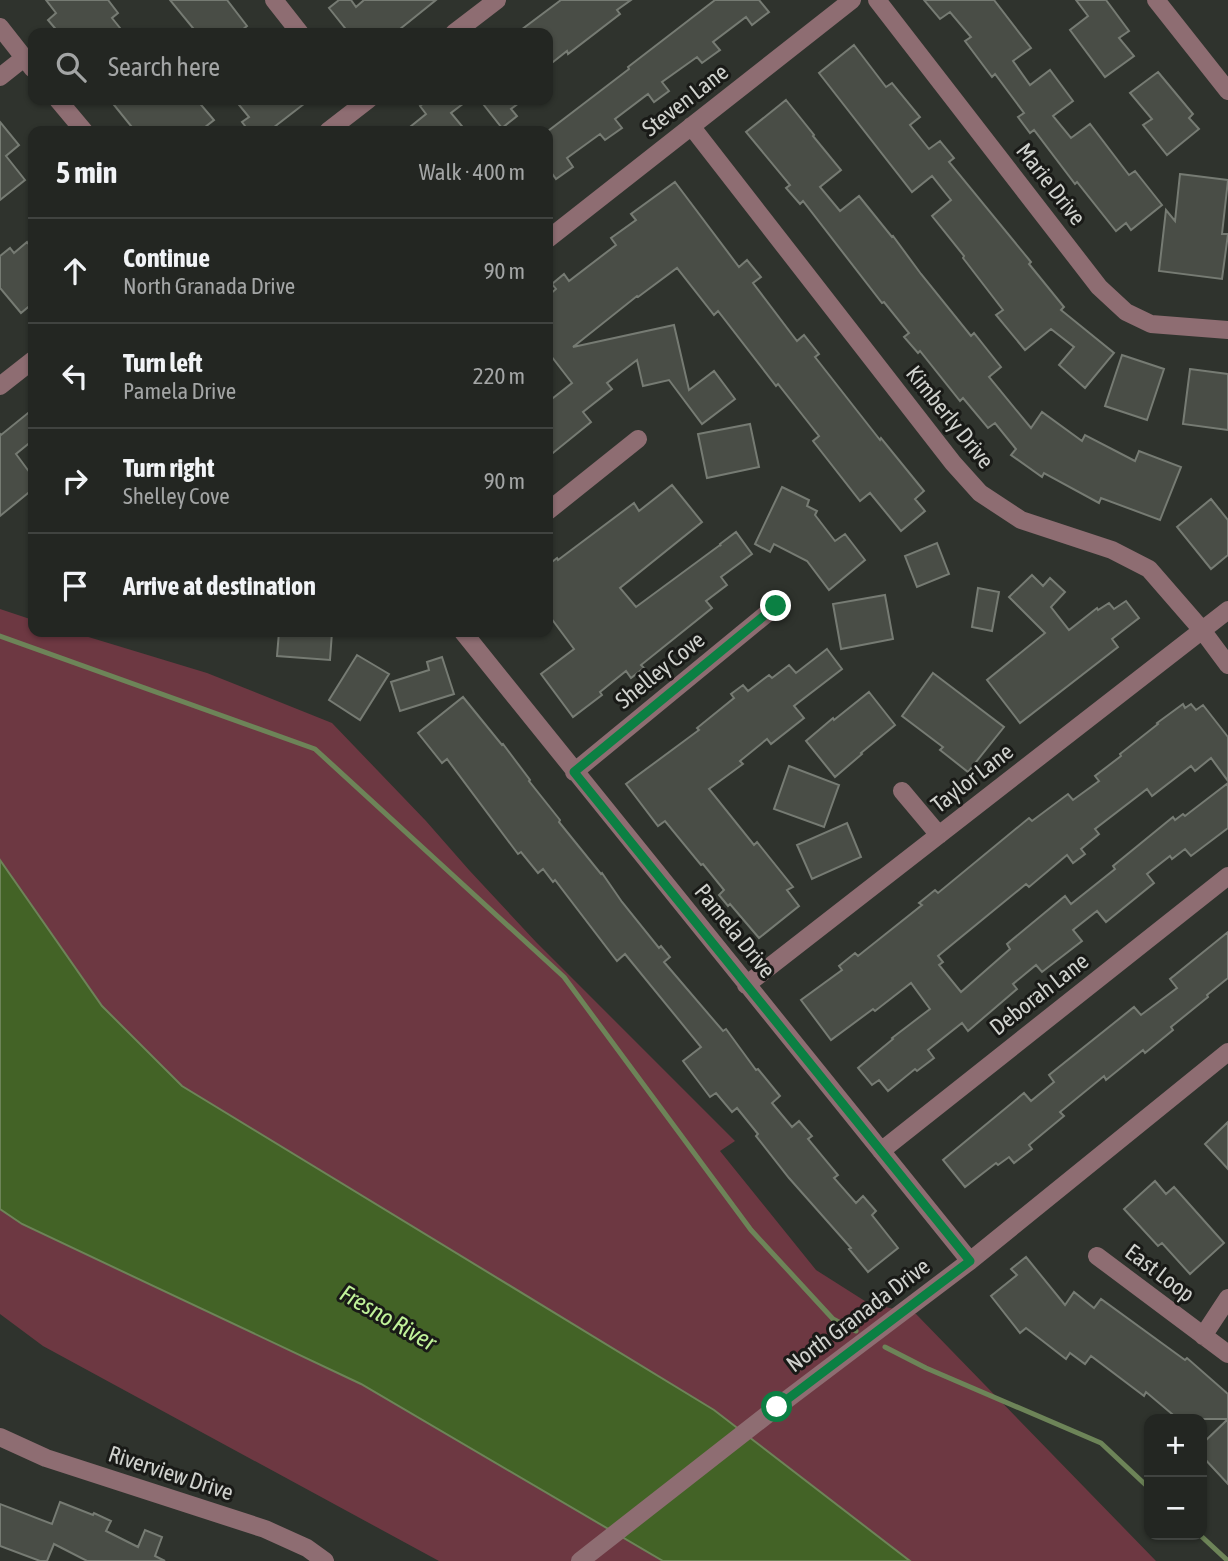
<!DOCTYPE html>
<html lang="en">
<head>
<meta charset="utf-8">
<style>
	body { margin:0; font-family:"Asap Condensed",sans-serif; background:#2f322f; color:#f1f3f6 }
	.controls { position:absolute; right:21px; bottom:21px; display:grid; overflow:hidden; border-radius:14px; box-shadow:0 2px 5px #0004 }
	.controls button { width:63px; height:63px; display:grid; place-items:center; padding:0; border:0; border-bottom:2px solid #404340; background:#232622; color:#f1f3f6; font:35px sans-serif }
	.stop { position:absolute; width:21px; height:21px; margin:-16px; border:5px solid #0b8043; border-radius:50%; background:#fff }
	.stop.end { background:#0b8043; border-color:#fff; box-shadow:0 2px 7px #0008 }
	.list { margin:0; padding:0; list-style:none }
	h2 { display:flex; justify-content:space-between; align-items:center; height:91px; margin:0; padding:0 28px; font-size:30px }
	h2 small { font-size:23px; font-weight:400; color:#a3a5a5 }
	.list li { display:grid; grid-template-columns:46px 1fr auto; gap:21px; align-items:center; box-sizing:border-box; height:105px; padding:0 28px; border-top:2px solid #404340 }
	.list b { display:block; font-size:26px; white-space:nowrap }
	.list p { margin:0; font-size:23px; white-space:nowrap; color:#a3a5a5 }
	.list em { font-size:23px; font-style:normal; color:#a3a5a5 }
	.icon { flex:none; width:38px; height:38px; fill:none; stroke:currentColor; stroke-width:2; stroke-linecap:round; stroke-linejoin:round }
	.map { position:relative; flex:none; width:1228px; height:1561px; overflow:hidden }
	.search { position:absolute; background:#232622; box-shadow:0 2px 5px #0004; left:28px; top:28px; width:525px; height:77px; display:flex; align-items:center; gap:18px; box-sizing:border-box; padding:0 24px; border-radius:14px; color:#a3a5a5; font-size:26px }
	.panel { position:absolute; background:#232622; box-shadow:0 2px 5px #0004; left:28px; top:126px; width:525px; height:511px; border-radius:14px }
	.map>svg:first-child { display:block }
	.green { fill:#6d3842 }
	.water { fill:#436326; stroke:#6d8458; stroke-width:2 }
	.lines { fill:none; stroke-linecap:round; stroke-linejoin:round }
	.stream { stroke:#6d8458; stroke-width:5 }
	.building { fill:#494d46; stroke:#767b73; stroke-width:2 }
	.minor { stroke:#8e6d72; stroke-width:18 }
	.route { stroke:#0b8043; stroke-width:9 }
	.labels { text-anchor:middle; stroke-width:6; stroke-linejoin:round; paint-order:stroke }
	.street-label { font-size:23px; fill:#d0d2ce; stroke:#191a17 }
	.water-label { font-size:24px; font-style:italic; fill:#c1f39a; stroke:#191a17 }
</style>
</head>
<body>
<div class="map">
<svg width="1228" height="1561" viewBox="0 0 1228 1561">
	<rect width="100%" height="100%" fill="#2f332d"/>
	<!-- green -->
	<path class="green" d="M0 609 33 620V632H72L207 673 332 723 426 821 469 870 536 942 735 1141 720 1151 816 1270 868 1303 916 1314 1156 1561H439L43 1346 0 1314Z"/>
	<!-- water -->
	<path class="water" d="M0 860 102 1006 182 1086 714 1410 910 1561H663L361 1384 22 1224 0 1209Z"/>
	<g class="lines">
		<!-- stream -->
		<path class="stream" d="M0 636 315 749 564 977 751 1230 833 1319 856 1331
			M885 1347 926 1368 1101 1443 1149 1488
			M1200 1535 1228 1561"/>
	</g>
	<!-- building -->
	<path class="building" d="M46 0H108L118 13 112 18 124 33H59L48 20 56 13Z
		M170 0H227L247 26 238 33H197Z
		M339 0H351L356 7 364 0H436L395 33H349L329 8Z
		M561 0H631L617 10 620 14 568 54 567 51 548 66V33H517Z
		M715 0H759L769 12 752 25 746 17 713 42 720 50 702 63 697 57 662 82 669 91 654 102 648 94 615 119 622 128 605 140 600 134 567 158 573 167 556 179 548 168V131L629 69 628 67Z
		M924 0H994L1031 48 1013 61 1030 85 1050 70 1073 101 1053 116 1071 138 1090 124 1129 175 1135 171 1162 205 1131 230 1126 223 1116 231 1077 182 1075 184 1034 130 1030 133 1018 117 1024 113 995 74 992 77 965 41 971 37 950 12 940 19Z
		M1076 0H1106L1129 31 1119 38 1134 56 1105 77 1070 30 1088 16Z
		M854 45 886 87 892 83 920 117 910 125 929 149 940 141 954 158 949 162 1031 262 1029 264 1064 307 1061 310 1114 353 1085 388 1059 365 1074 347 1051 329 1025 350 996 315 1003 310 963 258 964 256 932 216 951 200 932 176 912 192 819 73Z
		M1158 72 1193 114 1189 118 1199 129 1167 155 1143 125 1152 119 1130 93Z
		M110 100H197L214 120 200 131H135Z
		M235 100H309L269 131H249L242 122 249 117Z
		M428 100H468L451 113 466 131H405L426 114 420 106Z
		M480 100H523L511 109 517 116 502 128Z
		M786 100 814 135 813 136 841 170 820 187 840 211 859 196 892 237 893 236 921 274 971 336 974 333 1001 367 989 377 1031 428 1042 412 1082 441 1085 435 1135 461 1139 451 1181 467 1160 520 1101 498 1099 503 1044 473 1042 477 1011 455 1016 449 995 423 988 428 963 398 960 401 920 351 918 353 904 337 909 333 884 302 882 303 803 201 800 204 786 188 790 185 746 132Z
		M0 122 19 145 6 156 25 180 0 200Z
		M1180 174 1228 180 1222 234H1228L1222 279 1159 271 1166 210 1175 221Z
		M675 182 739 267 747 260 761 277 753 283 797 341 804 335 819 354 815 357 880 440 881 438 924 491 915 499 925 511 901 531 870 493 860 501 813 441 819 436 778 384 776 386 718 311 714 315 677 268 638 297 637 296 573 347 674 325 689 390 714 371 735 399 702 424 669 380 643 386 637 360 607 383 612 389 583 412 591 422 548 457V402L572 383 548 352V296L556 289 552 284 564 274 569 281 616 245 611 238 636 220 631 214Z
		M27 242 33 250V303L21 313 0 288V256L10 248 14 253Z
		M1122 355 1164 369 1147 420 1105 406Z
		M1190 369 1228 374V430L1183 424Z
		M33 409V440L16 454 33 477V489L0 516V434L1 435Z
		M750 424 759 467 707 478 698 434Z
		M672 485 702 522 620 588 636 607 720 545 721 546 720 544 736 532 752 554 721 577 727 585 706 601 712 608 641 665 644 668 631 678 626 671 600 692 602 695 573 717 541 674 574 649 548 614V565L557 558 558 560 634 503 639 511Z
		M782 487 809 500 807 506 817 511 815 515 835 541 845 534 865 560 829 590 807 561 774 544 770 552 755 544Z
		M1211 499 1228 520V555L1211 569 1177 527Z
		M937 543 949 574 917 587 905 556Z
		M1032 575 1043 586 1050 578 1065 592 1051 607 1069 630 1097 608 1098 610 1109 603 1114 609 1126 601 1139 618 1112 639 1118 647 1020 723 987 680 1045 633 1009 597Z
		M978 588 999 592 992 631 972 627Z
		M885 595 893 639 841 649 833 604Z
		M279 632H332L330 660 277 656Z
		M827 649 842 669 794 706 804 718 771 744 767 739 740 761 743 764 709 789 754 845 757 842 793 887 787 890 799 906 759 938 730 904 728 906 719 895 724 890 703 864 701 865 665 821 658 826 626 784 699 730 697 728 734 698 731 694 743 685 748 691 769 675 772 678 789 665 796 673Z
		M357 655 389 674 360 720 329 700Z
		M442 657 454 694 400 711 391 682 429 670 427 662Z
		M933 673 1004 727 968 772 940 750 943 747 902 716Z
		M869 692 895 725 861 753 862 754 835 777 806 741 833 718 834 720Z
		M463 697 502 745 503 744 530 780 529 781 560 820 559 822 601 874 602 873 622 902 659 948 661 946 670 957 664 962 723 1031 726 1029 756 1070 758 1069 780 1096 772 1103 792 1127 799 1121 812 1136 808 1139 838 1175 834 1178 856 1203 863 1196 876 1211 872 1215 898 1248 868 1272 849 1249 851 1248 789 1178 756 1136 758 1134 737 1108 732 1112 716 1093 710 1097 683 1061 701 1047 625 954 617 961 555 880 553 882 543 869 538 873 521 852 518 854 447 759 442 763 418 733Z
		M1183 704 1185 708 1191 704 1196 710 1203 705 1228 737V781L1211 758 1195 771 1191 766 1152 796 1147 789 1095 829 1099 834 1081 849 1085 854 1073 863 1067 855 1029 887 1026 884 938 956 943 962 939 965 961 992 1010 949 1007 944 1065 896 1071 904 1115 869 1113 866 1173 817 1175 820 1183 814 1185 816 1228 783V828L1191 856 1185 849 1172 859 1170 856 1147 874 1154 883 1106 922 1097 911 1073 930 1082 941 1042 972 1036 965 1013 984 1017 989 968 1031 962 1023 928 1050 934 1058 917 1071 915 1069 888 1091 879 1080 872 1085 858 1068 893 1039 892 1038 930 1009 911 983 875 1011 873 1009 831 1040 801 1000 842 970 839 966 855 953 858 956 922 905 919 903 935 890 938 893 1029 818 1032 821 1068 794 1073 800 1099 781 1095 776 1121 756 1120 754 1158 724 1157 723Z
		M789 766 839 785 824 827 774 809Z
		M847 823 861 857 812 879 797 845Z
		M1228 932V978L1207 995 1208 997 1171 1027 1173 1030 1145 1053 1143 1050 1106 1080 1104 1076 1060 1112 1064 1116 1029 1145 1032 1149 1014 1163 1009 1157 998 1165 996 1163 965 1187 943 1160 1024 1093 1031 1101 1054 1082 1049 1075 1134 1007 1141 1015 1177 988 1170 979Z
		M1228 1122V1169L1205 1144Z
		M1155 1181 1166 1194 1174 1187 1224 1243 1190 1274 1162 1243 1158 1246 1124 1209Z
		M1026 1257 1065 1305 1074 1292 1094 1308 1101 1299 1185 1360 1187 1358 1228 1394V1419H1178L1146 1392 1144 1396 1091 1356 1085 1364 1070 1353 1066 1359 1026 1328 1020 1333 991 1296 1017 1275 1011 1269Z
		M1228 1419V1484L1202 1456V1444Z
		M60 1502 93 1515 94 1513 111 1521 106 1531 138 1547 145 1530 162 1537 155 1556 165 1561H87L54 1544 47 1561H40L0 1546V1504L52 1524Z"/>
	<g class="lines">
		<!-- minor -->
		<path class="minor" d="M274 0 300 33
			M877 0 1099 287 1126 312 1151 324 1228 330
			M1156 0 1228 91
			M0 27 33 69
			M454 33 497 0
			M0 77 24 58
			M58 100 84 131
			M691 126 953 463 980 493 1021 520 1112 550 1149 569 1202 630 1228 665
			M328 131 368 100
			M548 239 852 0
			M0 386 33 360
			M548 511 638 439
			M463 632 970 1261
			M574 772 776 606
			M902 791 939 835
			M746 985 1228 610
			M881 1151 1228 876
			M1097 1256 1228 1354
			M1203 1336 1228 1298
			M0 1437 46 1458 265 1529 307 1548 325 1561
			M580 1561 777 1407 970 1261 1228 1052"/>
	</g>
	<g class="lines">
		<!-- route -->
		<path class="route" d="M776 606 574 772 970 1261 777 1407"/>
	</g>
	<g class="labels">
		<!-- street labels -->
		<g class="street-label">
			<text transform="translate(685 100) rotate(-38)" y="8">Steven Lane</text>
			<text transform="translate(1051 184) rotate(52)" y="8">Marie Drive</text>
			<text transform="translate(950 417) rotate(51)" y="8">Kimberly Drive</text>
			<text transform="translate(660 670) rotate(-39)" y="8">Shelley Cove</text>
			<text transform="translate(972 778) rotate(-38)" y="8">Taylor Lane</text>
			<text transform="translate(735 931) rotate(51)" y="8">Pamela Drive</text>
			<text transform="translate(1039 994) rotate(-38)" y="8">Deborah Lane</text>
			<text transform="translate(1160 1273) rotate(37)" y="8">East Loop</text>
			<text transform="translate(858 1315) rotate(-37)" y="8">North Granada Drive</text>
			<text transform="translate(171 1473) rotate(18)" y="8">Riverview Drive</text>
		</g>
		<!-- water labels -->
		<g class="water-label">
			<text transform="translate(388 1318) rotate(30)" y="8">Fresno River</text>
		</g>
	</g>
</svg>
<div class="controls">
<button>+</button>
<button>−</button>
</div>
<div class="stop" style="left:777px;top:1407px"></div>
<div class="stop end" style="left:776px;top:606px"></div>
<div class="search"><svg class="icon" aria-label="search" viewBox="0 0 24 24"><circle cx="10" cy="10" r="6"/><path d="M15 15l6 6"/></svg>Search here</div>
<section class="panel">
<h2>5 min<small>Walk · 400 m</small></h2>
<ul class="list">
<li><svg class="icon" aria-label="ahead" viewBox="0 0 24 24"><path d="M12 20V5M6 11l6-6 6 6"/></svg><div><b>Continue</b><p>North Granada Drive</p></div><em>90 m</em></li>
<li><svg class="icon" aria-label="left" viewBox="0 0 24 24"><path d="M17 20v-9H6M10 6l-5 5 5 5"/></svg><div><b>Turn left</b><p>Pamela Drive</p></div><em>220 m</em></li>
<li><svg class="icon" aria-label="right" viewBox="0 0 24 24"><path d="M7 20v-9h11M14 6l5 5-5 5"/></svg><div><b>Turn right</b><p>Shelley Cove</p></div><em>90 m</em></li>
<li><svg class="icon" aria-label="arrive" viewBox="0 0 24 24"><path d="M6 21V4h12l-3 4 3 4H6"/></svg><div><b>Arrive at destination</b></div></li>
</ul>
</section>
</div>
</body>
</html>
